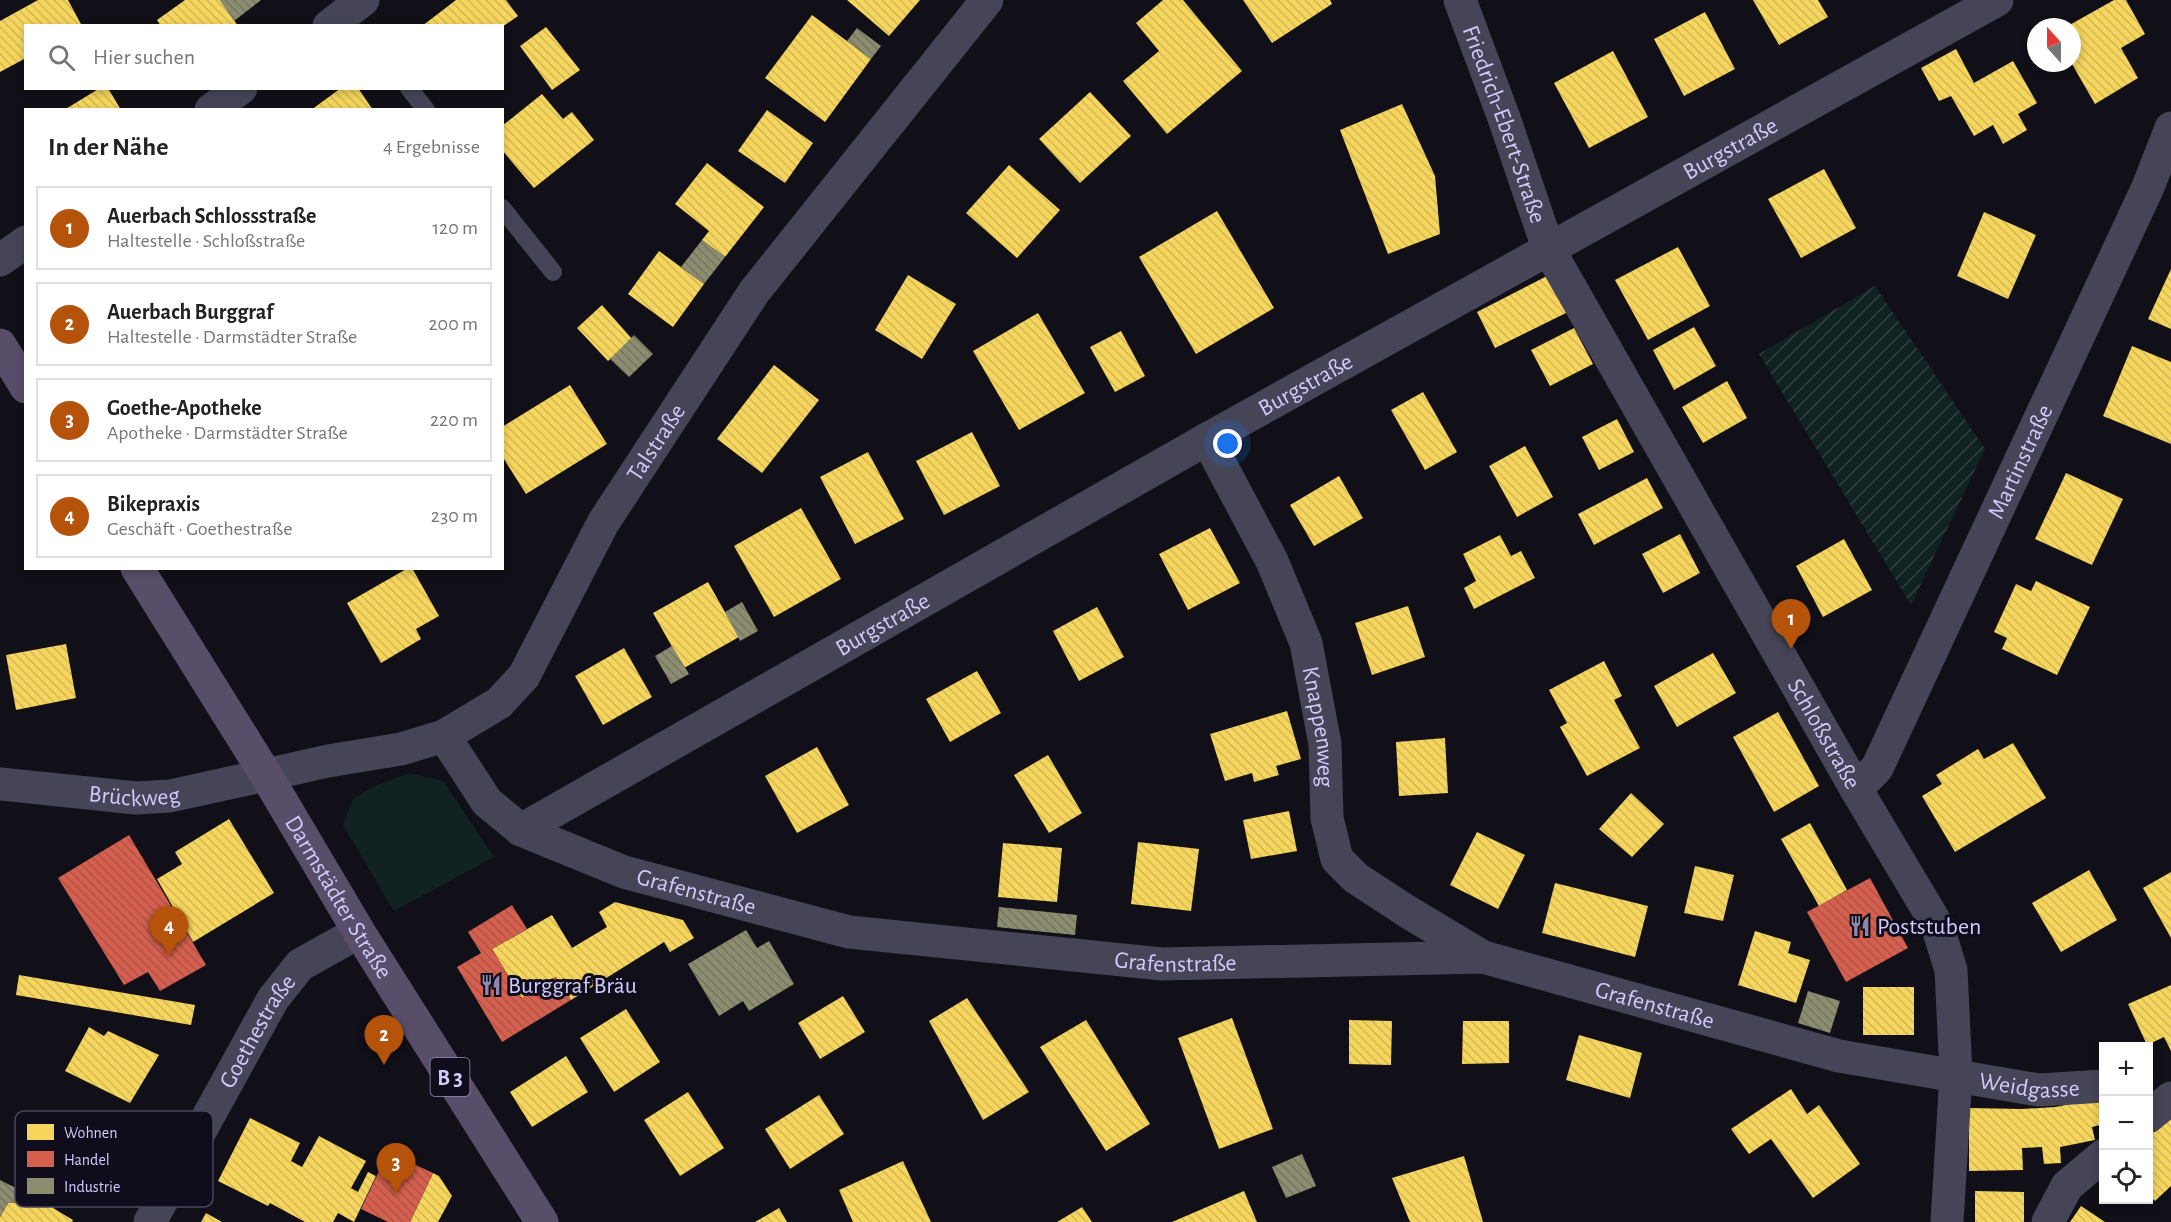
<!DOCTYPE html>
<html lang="de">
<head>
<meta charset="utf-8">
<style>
	body { margin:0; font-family:"Alegreya Sans",sans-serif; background:#f2f2f2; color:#222 }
	.controls { position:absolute; right:18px; bottom:18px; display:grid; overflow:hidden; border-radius:0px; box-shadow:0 3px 9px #0003 }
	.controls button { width:54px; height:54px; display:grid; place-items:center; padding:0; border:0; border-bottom:2px solid #e0e0e0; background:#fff; color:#222; font:30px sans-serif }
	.compass { position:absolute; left:2027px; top:18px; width:54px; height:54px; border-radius:50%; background:#fff; box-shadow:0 3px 9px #0003; rotate:339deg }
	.you { position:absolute; left:1228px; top:444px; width:21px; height:21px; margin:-15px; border:4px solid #fff; border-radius:50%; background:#1a73e8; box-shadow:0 0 0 9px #1a73e833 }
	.badge { display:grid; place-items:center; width:39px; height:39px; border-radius:50%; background:#b45309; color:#fff; font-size:20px; font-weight:700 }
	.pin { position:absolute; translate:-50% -50px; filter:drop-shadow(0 2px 3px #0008) }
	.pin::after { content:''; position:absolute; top:32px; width:21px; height:18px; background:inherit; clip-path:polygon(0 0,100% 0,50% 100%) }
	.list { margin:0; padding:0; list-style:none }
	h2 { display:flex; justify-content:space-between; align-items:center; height:78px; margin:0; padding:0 24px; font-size:26px }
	h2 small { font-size:20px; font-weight:400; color:#767676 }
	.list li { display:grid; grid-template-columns:39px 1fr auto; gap:18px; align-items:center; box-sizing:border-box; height:84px; margin:0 12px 12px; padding:0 12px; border:2px solid #e0e0e0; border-radius:0px }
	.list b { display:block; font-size:22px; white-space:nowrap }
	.list p { margin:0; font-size:20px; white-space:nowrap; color:#767676 }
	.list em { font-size:20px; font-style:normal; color:#767676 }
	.icon { flex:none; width:33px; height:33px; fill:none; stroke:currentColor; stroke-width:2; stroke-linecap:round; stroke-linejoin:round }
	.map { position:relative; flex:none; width:2171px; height:1222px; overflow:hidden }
	.search { position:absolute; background:#fff; box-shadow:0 3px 9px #0003; left:24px; top:24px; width:480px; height:66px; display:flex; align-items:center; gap:15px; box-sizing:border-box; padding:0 21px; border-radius:0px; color:#767676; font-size:22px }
	.panel { position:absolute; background:#fff; box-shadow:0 3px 9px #0003; left:24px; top:108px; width:480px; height:462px; border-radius:0px }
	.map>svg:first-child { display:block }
	.grass { fill:#102222 }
	.garden { fill:url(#garden-furrows) }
	.homes { fill:url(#homes-back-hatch) }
	.shops { fill:url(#shops-back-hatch) }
	.industry { fill:url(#industry-back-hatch) }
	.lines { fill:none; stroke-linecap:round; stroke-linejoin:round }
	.service { stroke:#464558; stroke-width:18 }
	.minor { stroke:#464558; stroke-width:33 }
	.tertiary { stroke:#464558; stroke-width:33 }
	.primary { stroke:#594e6a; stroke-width:33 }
	.labels { text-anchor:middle; stroke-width:6; stroke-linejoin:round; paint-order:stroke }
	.shield { fill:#0f0c1b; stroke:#9791b8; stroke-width:1.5 }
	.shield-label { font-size:22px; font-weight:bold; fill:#d1cafb }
	.street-label { font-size:24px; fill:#d1cafb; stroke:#0f0c1b }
	.poi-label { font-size:24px; fill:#d1cafb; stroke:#0f0c1b; text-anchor:start }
	.key { fill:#0f0c1b; stroke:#49455e; stroke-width:1.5 }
	.key-label { font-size:16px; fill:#d1cafb }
</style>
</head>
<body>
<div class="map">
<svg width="2171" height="1222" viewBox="0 0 2171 1222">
	<defs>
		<pattern id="garden-furrows" width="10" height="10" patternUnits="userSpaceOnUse" patternTransform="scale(1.5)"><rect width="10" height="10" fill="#102222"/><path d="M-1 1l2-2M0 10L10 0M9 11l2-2" fill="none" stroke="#324143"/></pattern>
		<pattern id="homes-back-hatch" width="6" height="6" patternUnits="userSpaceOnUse" patternTransform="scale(1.5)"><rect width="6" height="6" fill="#f6d55c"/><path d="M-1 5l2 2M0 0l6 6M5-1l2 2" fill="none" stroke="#d1b759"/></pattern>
		<pattern id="shops-back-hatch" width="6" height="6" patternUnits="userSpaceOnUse" patternTransform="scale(1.5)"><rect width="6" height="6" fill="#d6604d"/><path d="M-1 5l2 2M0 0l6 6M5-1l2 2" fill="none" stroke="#a9564c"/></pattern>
		<pattern id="industry-back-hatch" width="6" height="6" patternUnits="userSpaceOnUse" patternTransform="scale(1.5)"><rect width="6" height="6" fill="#8c8c6e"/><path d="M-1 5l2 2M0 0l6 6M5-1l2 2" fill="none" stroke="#757464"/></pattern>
	</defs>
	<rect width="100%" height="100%" fill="#111018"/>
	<!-- grass -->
	<path class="grass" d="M410 773 443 781 494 857 394 911 343 825 353 799 375 786Z"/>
	<!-- garden -->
	<path class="garden" d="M1875 286 1985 449 1911 605 1759 354Z"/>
	<!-- homes -->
	<path class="homes" d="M38 0H68L82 26H26V58L0 72V21Z
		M185 0H220L238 26H161L157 20Z
		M456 0H506L518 16 502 27V26H422Z
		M847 0H920L889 36Z
		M1163 0H1183L1242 71 1167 134 1123 81 1159 51 1136 23Z
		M1243 0H1330L1332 4 1272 43Z
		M1753 0H1818L1828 17 1779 45Z
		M2114 0H2126L2145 34 2121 48 2138 78 2095 104 2072 64V27H2066Z
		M1705 12 1735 69 1684 96 1654 39Z
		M812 15 871 59 825 122 765 78Z
		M546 27 580 70 552 90 520 46Z
		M1956 49 1974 83 2013 61 2037 103 2018 114 2027 130 2003 144 1993 125 1974 136 1951 96 1939 101 1921 68Z
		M1613 51 1648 117 1589 148 1554 83Z
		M100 88H108L121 110H64Z
		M341 88H358L373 110H311Z
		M1090 92 1131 136 1080 183 1039 139Z
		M542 94 563 119 572 112 594 140 534 188 502 150V126Z
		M1402 104 1435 176 1440 234 1388 254 1340 130Z
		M767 110 813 143 785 183 738 151Z
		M707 163 764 207 725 257 702 240 709 231 675 204Z
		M1009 165 1060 210 1017 258 966 213Z
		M1824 169 1856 228 1801 258 1768 199Z
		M1217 211 1274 308 1196 354 1139 257Z
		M1984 212 2036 235 2008 299 1957 276Z
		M1678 247 1710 306 1648 340 1615 280Z
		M659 251 704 284 673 327 628 294Z
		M2171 269V329L2148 319Z
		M908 275 956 304 922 359 875 330Z
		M1549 275 1568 312 1495 348 1477 312Z
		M602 305 632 339 608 361 577 328Z
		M1038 313 1085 393 1019 430 973 351Z
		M1694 327 1716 366 1674 390 1653 350Z
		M1574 328 1593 364 1550 386 1531 350Z
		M1121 331 1145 376 1115 392 1090 347Z
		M2132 346 2171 362V444L2103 416Z
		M774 365 819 400 762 473 717 439Z
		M1727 381 1747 418 1703 443 1682 407Z
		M570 385 607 444 526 494 502 456V427Z
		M1423 392 1457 452 1425 470 1391 410Z
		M1617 419 1634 452 1599 470 1582 437Z
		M972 432 1000 486 944 515 916 461Z
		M1525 446 1553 497 1517 517 1489 466Z
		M868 452 904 519 855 544 820 477Z
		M2066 473 2123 499 2092 565 2035 539Z
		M1339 476 1363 518 1314 546 1290 505Z
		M1647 478 1663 508 1594 545 1578 514Z
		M801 508 841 579 774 617 734 546Z
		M1210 528 1240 583 1188 610 1159 554Z
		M1680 534 1700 573 1663 593 1642 554Z
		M1500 535 1511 556 1521 551 1535 578 1474 609 1464 588 1476 581 1463 554Z
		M1844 539 1872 590 1823 617 1796 566Z
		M408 568H412L439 616 416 629 421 639 381 663 347 603Z
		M2036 581 2090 607 2057 675 2002 649 2007 638 1994 632 2016 584 2031 591Z
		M708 582 739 637 684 668 653 613Z
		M1408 606 1425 657 1372 675 1355 623Z
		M1097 607 1124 657 1079 681 1053 631Z
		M66 644 76 698 16 710 6 655Z
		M624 648 652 697 603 725 575 676Z
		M1713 653 1736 693 1677 727 1654 686Z
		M1604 661 1622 696 1614 700 1640 748 1587 776 1560 727 1567 723 1549 690Z
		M977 671 1001 713 950 742 926 699Z
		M1287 711 1301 759 1276 766 1279 775 1254 782 1252 773 1225 781 1210 734Z
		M1778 712 1819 786 1774 812 1733 737Z
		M1445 738 1448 793 1399 796 1396 742Z
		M2013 743 2046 798 1955 852 1922 796 1942 784 1936 775 1978 749 1984 759Z
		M817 747 849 805 797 833 765 776Z
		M1048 755 1082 813 1049 833 1014 775Z
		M1631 793 1664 824 1632 857 1599 829Z
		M1289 811 1297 851 1251 859 1243 820Z
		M229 819 274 893 193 942 157 879 182 864 175 852Z
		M1810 823 1847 890 1819 906 1781 839Z
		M1477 832 1525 855 1498 909 1450 885Z
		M1138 842 1199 849 1191 911 1131 904Z
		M1003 843 1062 848 1057 902 998 897Z
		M1695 866 1734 875 1723 921 1684 913Z
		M2089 870 2117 920 2061 952 2032 903Z
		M2171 872V938L2143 888Z
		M1555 883 1648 906 1635 957 1542 933Z
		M615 902 683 920 694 938 670 952 664 942 571 1000 556 977 522 998 492 949 552 915 572 948 607 927 599 912Z
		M1755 931 1791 942 1788 953 1810 960 1796 1003 1738 985Z
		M19 975 195 1005 191 1025 16 995Z
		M2171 985V1051L2164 1037 2147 1045 2128 1004Z
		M1863 987H1914V1035H1863Z
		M843 996 865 1032 820 1059 798 1023Z
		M967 998 1029 1092 983 1120 929 1021Z
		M626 1009 660 1062 614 1092 580 1038Z
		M1232 1018 1273 1129 1219 1149 1178 1038Z
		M1086 1020 1150 1124 1106 1151 1040 1047Z
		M1349 1020 1392 1021 1391 1065 1349 1064Z
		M1463 1021H1509V1063L1462 1064Z
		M89 1027 104 1036 108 1031 159 1055 130 1103 65 1071Z
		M1579 1035 1642 1053 1630 1098 1566 1080Z
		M566 1056 588 1092 532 1127 510 1092Z
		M1791 1089 1807 1114 1819 1105 1860 1164 1813 1198 1771 1139 1749 1154 1731 1129Z
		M688 1092 724 1148 680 1176 644 1120Z
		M819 1095 844 1134 790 1169 765 1129Z
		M2104 1098V1124L2092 1127 2095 1140 2060 1147 2061 1163 2044 1164 2042 1147 2022 1148 2023 1170 1969 1171V1108L2022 1109 2055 1107Z
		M2168 1117 2171 1120V1186L2155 1201 2148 1195V1136Z
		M250 1118 300 1143 291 1161 302 1167 319 1136 366 1161 351 1188 358 1192 368 1172 376 1176 354 1222 338 1213 333 1222H305L270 1203 268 1206 218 1181Z
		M1464 1156 1483 1222H1410L1392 1178Z
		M903 1161 931 1222H853L839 1190Z
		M433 1173 439 1176 452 1196 438 1222H410Z
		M34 1189 57 1203 53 1208 73 1220 72 1222H0V1217L8 1203 18 1202 24 1192 29 1195Z
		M1244 1191 1257 1222H1172Z
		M1975 1191 2024 1192V1222H1975Z
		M2081 1206 2105 1222H2070Z
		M1082 1207 1092 1222H1057Z
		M779 1208 787 1222H755Z
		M206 1213 222 1222H201Z"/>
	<!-- shops -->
	<path class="shops" d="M129 835 206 965 160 991 148 972 124 985 58 878Z
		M1870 878 1908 948 1846 982 1807 912Z
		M512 905 527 929 492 949 522 998 556 977 571 1000 502 1042 457 967 481 953 468 932Z
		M388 1152 433 1173 410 1222H388L361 1209Z"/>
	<!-- industry -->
	<path class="industry" d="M220 0H261L234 21Z
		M857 28 881 46 871 59 847 41Z
		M702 240 725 257 704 284 681 267Z
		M634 335 653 354 629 377 610 359Z
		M742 602 758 631 740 641 725 612Z
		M672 646 689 674 671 684 655 656Z
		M999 907 1077 915 1075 935 997 927Z
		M746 930 757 948 769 941 794 984 749 1011 743 1001 719 1016 688 964Z
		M1808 991 1840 1001 1830 1033 1798 1023Z
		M1302 1154 1316 1186 1286 1198 1272 1167Z
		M0 1180 24 1192 18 1202 8 1203 0 1217Z"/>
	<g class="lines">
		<!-- service -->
		<path class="service" d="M409 88 426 110
			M502 208 553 272"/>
		<!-- minor -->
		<g class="minor">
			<path id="s1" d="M1460 0 1504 118 1548 248 1856 789 1937 925 1951 970 1956 1074 1947 1222"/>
			<path d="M329 26 363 0"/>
			<path d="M211 110 241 88"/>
			<path d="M0 260 26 242"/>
			<path id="s2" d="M1207 439 1272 561 1306 643 1325 744 1327 818 1337 859 1356 878 1408 912 1483 957"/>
			<path id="s3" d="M444 736 487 802 521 830 624 872 849 932 1162 964 1483 957 1839 1056 2039 1090 2104 1086"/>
			<path id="s4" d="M266 775 328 761 401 749 444 736 499 703 524 676 603 523 754 292 987 0"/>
			<path id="s5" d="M1856 789 1877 768 2148 187 2171 128"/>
			<path id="s6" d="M521 830 1207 439 1997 0"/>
			<path d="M2148 1117 2171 1098"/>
			<path id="s7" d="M150 1222 273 999 300 965 359 932"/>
			<path d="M2048 1222 2067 1186 2104 1155"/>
		</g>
		<!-- tertiary -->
		<path class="tertiary" id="s8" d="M0 784 136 798 170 796 266 775"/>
		<!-- primary -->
		<g class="primary">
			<path d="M0 345 26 387"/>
			<path id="s9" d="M137 568 266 775 359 932 542 1222"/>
		</g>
	</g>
	<!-- icons -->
	<defs>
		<symbol id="restaurant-bare" viewBox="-9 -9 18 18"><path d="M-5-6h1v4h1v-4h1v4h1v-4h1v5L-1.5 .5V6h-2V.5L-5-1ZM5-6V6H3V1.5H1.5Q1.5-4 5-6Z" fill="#8e89ac" stroke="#0f0c1b" stroke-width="2.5" paint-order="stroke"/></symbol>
	</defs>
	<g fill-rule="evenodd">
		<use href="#restaurant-bare" x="1845" y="911" width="30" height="30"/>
		<use href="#restaurant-bare" x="476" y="970" width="30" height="30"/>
	</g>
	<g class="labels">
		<!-- shield labels -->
		<rect class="shield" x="430.5" y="1058" width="39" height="38" rx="4.5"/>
		<g class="shield-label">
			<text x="450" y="1085">B 3</text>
		</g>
		<!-- street labels -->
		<g class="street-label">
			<text dy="8" stroke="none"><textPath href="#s1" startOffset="132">Friedrich-Ebert-Straße</textPath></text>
			<text dy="8" stroke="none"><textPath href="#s6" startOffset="1388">Burgstraße</textPath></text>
			<text dy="8" stroke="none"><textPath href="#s6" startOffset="902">Burgstraße</textPath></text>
			<text dy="8" stroke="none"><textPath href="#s4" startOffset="552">Talstraße</textPath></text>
			<text dy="8" stroke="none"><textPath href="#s5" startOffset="368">Martinstraße</textPath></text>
			<text dy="8" stroke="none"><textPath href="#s6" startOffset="416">Burgstraße</textPath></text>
			<text dy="8" stroke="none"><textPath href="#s2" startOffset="312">Knappenweg</textPath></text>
			<text dy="8" stroke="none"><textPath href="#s1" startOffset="822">Schloßstraße</textPath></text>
			<text dy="8" stroke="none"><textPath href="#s8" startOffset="135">Brückweg</textPath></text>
			<text dy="8" stroke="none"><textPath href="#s3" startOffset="309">Grafenstraße</textPath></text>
			<text dy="8" stroke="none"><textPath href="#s9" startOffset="386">Darmstädter Straße</textPath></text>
			<text dy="8" stroke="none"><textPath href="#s3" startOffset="795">Grafenstraße</textPath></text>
			<text dy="8" stroke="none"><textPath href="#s3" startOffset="1281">Grafenstraße</textPath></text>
			<text dy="8" stroke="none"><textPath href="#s7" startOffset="219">Goethestraße</textPath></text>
			<text dy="8" stroke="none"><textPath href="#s3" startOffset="1665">Weidgasse</textPath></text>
		</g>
		<!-- poi labels -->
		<g class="poi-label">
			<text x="1877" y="934">Poststuben</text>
			<text x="508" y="993">Burggraf Bräu</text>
		</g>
	</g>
	<!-- legend -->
	<rect x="15" y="1111" width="198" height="96" rx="9" class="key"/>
	<rect x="27" y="1124" width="27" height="16" fill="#f6d55c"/>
	<rect x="27" y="1151" width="27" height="16" fill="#d6604d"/>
	<rect x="27" y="1178" width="27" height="16" fill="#8c8c6e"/>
	<g class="key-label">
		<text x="64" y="1138">Wohnen</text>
		<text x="64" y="1165">Handel</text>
		<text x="64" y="1192">Industrie</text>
	</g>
</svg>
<div class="controls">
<button>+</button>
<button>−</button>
<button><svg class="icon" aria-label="locate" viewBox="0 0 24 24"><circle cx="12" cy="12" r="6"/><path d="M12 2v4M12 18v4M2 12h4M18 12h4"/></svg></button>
</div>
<svg class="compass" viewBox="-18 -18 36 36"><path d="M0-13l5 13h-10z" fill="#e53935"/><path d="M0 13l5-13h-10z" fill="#767676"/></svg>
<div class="you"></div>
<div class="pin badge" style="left:1791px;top:649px">1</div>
<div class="pin badge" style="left:384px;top:1065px">2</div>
<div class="pin badge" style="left:396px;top:1193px">3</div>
<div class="pin badge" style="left:169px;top:956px">4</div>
<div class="search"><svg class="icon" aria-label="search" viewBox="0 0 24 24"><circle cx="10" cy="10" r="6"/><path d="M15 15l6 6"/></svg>Hier suchen</div>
<section class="panel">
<h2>In der Nähe<small>4 Ergebnisse</small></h2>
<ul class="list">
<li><span class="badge">1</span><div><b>Auerbach Schlossstraße</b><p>Haltestelle · Schloßstraße</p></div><em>120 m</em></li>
<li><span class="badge">2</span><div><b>Auerbach Burggraf</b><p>Haltestelle · Darmstädter Straße</p></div><em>200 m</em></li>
<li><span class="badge">3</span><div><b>Goethe-Apotheke</b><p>Apotheke · Darmstädter Straße</p></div><em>220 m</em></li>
<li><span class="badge">4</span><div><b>Bikepraxis</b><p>Geschäft · Goethestraße</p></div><em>230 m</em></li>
</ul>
</section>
</div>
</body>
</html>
